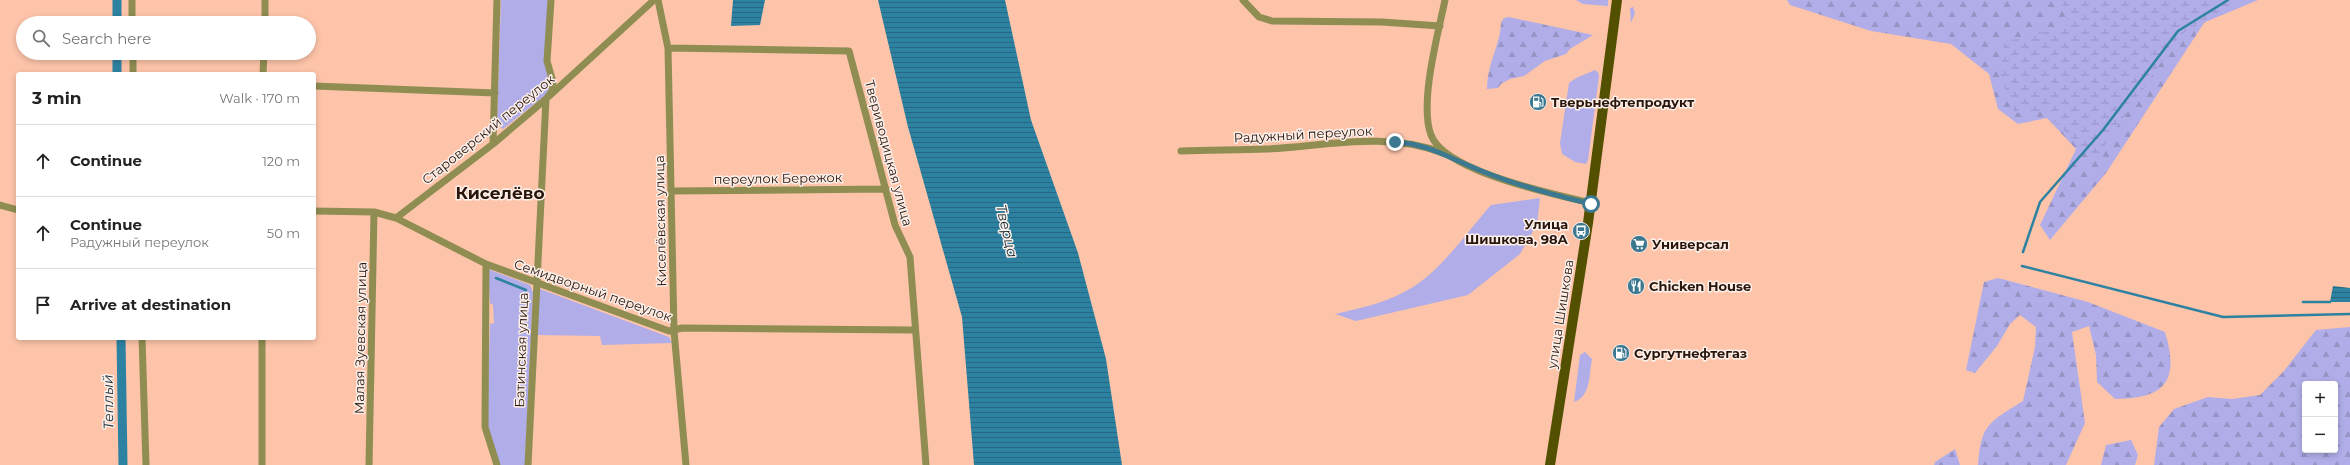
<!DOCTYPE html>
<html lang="en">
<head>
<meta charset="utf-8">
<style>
	body { margin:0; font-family:Montserrat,sans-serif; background:#f2f2f2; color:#222 }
	.controls { position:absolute; right:12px; bottom:12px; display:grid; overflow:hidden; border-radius:4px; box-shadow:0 2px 6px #0003 }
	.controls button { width:36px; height:36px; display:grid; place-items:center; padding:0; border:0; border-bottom:1px solid #e0e0e0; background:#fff; color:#222; font:20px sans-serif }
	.stop { position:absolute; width:12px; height:12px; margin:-9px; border:3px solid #3c7890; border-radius:50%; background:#fff }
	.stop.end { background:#3c7890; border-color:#fff; box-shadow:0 1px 4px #0008 }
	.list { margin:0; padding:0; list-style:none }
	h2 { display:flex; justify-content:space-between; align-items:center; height:52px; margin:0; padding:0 16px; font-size:17px }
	h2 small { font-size:13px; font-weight:400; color:#767676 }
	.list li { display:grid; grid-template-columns:26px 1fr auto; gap:12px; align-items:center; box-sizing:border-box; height:72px; padding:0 16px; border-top:1px solid #e0e0e0 }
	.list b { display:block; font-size:15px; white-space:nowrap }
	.list p { margin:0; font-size:13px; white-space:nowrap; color:#767676 }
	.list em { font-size:13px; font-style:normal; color:#767676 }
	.icon { flex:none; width:22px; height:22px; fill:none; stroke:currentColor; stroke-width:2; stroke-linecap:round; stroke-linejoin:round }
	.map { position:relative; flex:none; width:2350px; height:465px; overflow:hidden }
	.search { position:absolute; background:#fff; box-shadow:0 2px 6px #0003; left:16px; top:16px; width:300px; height:44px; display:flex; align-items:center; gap:10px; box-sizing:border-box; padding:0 14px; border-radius:22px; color:#767676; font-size:15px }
	.panel { position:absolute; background:#fff; box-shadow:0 2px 6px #0003; left:16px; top:72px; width:300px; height:268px; border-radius:4px }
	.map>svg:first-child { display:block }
	.grass { fill:#b0ade8 }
	.forest { fill:url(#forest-firs); fill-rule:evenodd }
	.wetland { fill:url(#wetland-marsh) }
	.water { fill:url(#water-rules) }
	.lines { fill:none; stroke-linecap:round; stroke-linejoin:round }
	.stream { stroke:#2d82a2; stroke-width:2.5 }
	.canal { stroke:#2d82a2; stroke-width:9 }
	.minor { stroke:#8f8d52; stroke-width:7 }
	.primary { stroke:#545001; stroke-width:10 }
	.route { stroke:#3c7890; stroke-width:5 }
	.labels { text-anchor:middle; stroke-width:3; stroke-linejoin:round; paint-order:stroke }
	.poi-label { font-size:13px; font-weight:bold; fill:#2a150b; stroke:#fcf0eb; text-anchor:start }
	.street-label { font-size:13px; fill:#2a150b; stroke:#fcf0eb }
	.water-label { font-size:14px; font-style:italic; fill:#192c35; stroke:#fcf0eb }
	.district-label { font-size:17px; font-weight:bold; fill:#2a150b; stroke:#fcf0eb }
</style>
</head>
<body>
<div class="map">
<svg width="2350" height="465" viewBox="0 0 2350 465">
	<defs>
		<pattern id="forest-firs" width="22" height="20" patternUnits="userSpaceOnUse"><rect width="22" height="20" fill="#b0ade8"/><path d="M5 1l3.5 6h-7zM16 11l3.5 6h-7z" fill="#9894c6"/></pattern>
		<pattern id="wetland-marsh" width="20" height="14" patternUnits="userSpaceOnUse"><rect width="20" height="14" fill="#b0ade8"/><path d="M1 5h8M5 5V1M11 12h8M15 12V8" fill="none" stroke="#9894c6"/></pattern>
		<pattern id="water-rules" width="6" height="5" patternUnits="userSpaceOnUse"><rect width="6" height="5" fill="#2d82a2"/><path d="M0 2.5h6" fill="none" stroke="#276982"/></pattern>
	</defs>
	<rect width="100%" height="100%" fill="#fdc4a9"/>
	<!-- grass -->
	<path class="grass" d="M501 0H548L550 83 548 93 503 129 498 125 497 119Z
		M1576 0H1608V6L1583 4Z
		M2219 0H2258L2203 23Z
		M1595 70 1598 72 1599 76 1588 160 1586 164 1575 162 1562 154 1560 143 1569 83 1576 78Z
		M1540 198 1537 224 1520 254 1468 295 1356 321 1335 314C1362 308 1389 302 1413 287 1442 269 1468 231 1491 205Z
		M488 269 530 285 533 292 525 465H500L487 425 490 324 494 323 493 305 490 303Z
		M540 289 669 337 672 343 602 345 600 336 536 335Z
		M1585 352 1592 359C1589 374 1591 397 1574 402L1580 355Z"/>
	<!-- forest -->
	<path class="forest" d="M1787 0H2219L2106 173 2050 240 2040 225 2076 149 2047 118 2018 124 1998 109 1989 74 1951 44 1871 31 1790 5Z
		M1633 7 1635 13 1631 23 1630 8Z
		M1509 17 1593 35 1570 49 1566 54 1545 61 1524 76 1510 79 1501 84 1498 88 1487 89C1487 68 1496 52 1500 33 1501 26 1500 23 1504 18Z
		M1998 278 2088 302 2165 332C2180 381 2165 399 2115 399L2097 382 2096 355 2089 326 2072 332 2085 423 2066 465H1978C1981 423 1990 422 2023 401L2035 347 2036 327 2020 315 2010 324 1997 346 1975 373 1966 370 1984 282Z
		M2350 327V465H2154L2159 427 2174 409 2208 397 2232 399 2260 395 2283 372 2316 330ZM2305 384H2335V450H2305Z
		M2131 440 2138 455 2135 465H2101L2106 445Z
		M1955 449 1960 465H1934L1935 462Z"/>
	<!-- wetland -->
	<path class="wetland" d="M2061 0H2239L2180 35 2095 159 2043 111 2015 113 2000 76 2005 42 2070 26Z"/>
	<!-- water -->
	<path class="water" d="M733 0H765L760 25 731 26Z
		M878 0H1005L1031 120 1078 253 1106 359 1122 465H974L962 317 908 127Z
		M2333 286 2350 288V302H2330Z"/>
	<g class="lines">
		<!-- stream -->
		<path class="stream" d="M2023 252 2040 202 2103 130 2178 31 2228 0
			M2022 266 2223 317 2350 314
			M496 278 526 290
			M2303 302H2330"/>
		<!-- canal -->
		<path class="canal" d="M117 0V23
			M117 53V74
			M121 338 123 465"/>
		<!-- minor -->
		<path class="minor" d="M132 0V23
			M658 0 668 48 674 331 686 465
			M1243 0 1259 17 1272 21 1382 22 1440 26
			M1445 0C1438 34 1419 103 1431 135 1445 172 1554 194 1591 203
			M265 23V0
			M668 48 849 51 895 225 910 257 926 465
			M133 53V74
			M263 74 264 53
			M314 86 495 93
			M493 144 497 0
			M1181 151C1210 150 1238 150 1267 149 1325 146 1387 131 1443 153
			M671 191 886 189
			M0 205 18 210
			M314 211 374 212 396 218 493 144 546 99 654 0
			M396 218 486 264 669 331 682 328 914 330
			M486 264 485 427 497 465
			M142 338 146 465
			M262 338V465
			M369 465 374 212
			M528 465 546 99 552 91 553 82 547 61 551 0"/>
		<!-- primary -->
		<path class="primary" d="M1550 465 1588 223 1617 0"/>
	</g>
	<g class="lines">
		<!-- route -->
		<path class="route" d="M1395 142C1430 144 1452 160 1484 172 1519 186 1555 195 1591 204"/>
	</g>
	<!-- icons -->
	<defs>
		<symbol id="fuel-disc" viewBox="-11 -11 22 22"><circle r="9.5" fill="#3c7890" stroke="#fcf0eb"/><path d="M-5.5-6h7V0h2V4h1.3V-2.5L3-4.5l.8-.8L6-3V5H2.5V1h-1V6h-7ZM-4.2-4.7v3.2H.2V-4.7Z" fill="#fff"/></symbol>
		<symbol id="bus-disc" viewBox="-11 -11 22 22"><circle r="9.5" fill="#3c7890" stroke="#fcf0eb"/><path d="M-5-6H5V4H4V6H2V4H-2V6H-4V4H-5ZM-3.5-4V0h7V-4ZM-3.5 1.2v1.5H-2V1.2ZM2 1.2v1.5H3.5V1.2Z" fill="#fff"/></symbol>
		<symbol id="supermarket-disc" viewBox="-11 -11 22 22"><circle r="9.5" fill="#3c7890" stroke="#fcf0eb"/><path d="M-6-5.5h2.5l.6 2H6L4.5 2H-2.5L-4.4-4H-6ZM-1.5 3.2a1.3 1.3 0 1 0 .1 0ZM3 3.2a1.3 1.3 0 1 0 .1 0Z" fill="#fff"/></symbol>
		<symbol id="restaurant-disc" viewBox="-11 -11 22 22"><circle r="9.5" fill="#3c7890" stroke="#fcf0eb"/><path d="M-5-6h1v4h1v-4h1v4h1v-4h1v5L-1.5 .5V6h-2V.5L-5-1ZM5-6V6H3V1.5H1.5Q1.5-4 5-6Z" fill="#fff"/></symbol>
	</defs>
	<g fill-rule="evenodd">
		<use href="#fuel-disc" x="1528" y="92" width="20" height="20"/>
		<use href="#bus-disc" x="1571" y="221" width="20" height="20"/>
		<use href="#supermarket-disc" x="1629" y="234" width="20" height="20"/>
		<use href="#restaurant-disc" x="1626" y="276" width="20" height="20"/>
		<use href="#fuel-disc" x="1611" y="343" width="20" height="20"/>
	</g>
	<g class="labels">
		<!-- poi labels -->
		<g class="poi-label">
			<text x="1551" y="107">Тверьнефтепродукт</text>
			<text x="1568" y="229" text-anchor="end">Улица<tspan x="1568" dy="15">Шишкова, 98А</tspan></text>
			<text x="1652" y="249">Универсал</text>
			<text x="1649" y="291">Chicken House</text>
			<text x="1634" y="358">Сургутнефтегаз</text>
		</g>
		<!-- street labels -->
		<g class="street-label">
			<text transform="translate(488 129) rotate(-39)" y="5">Староверский переулок</text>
			<text transform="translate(1303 134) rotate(-3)" y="5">Радужный переулок</text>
			<text transform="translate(889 153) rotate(75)" y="5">Твериводицкая улица</text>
			<text transform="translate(778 178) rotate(-1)" y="5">переулок Бережок</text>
			<text transform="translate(660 221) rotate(-91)" y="5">Киселёвская улица</text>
			<text transform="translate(593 290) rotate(19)" y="5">Семидворный переулок</text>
			<text transform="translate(1560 314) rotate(-81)" y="5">улица Шишкова</text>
			<text transform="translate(360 338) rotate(-89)" y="5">Малая Зуевская улица</text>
			<text transform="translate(521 350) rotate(-88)" y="5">Батинская улица</text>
		</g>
		<!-- water labels -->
		<g class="water-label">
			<text transform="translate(1007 231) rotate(77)" y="5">Тверца</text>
			<text transform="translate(108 402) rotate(-91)" y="5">Теплый</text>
		</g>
		<!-- district labels -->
		<g class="district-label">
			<text x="500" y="199">Киселёво</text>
		</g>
	</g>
</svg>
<div class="controls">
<button>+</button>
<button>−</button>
</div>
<div class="stop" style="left:1591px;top:204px"></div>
<div class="stop end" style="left:1395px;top:142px"></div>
<div class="search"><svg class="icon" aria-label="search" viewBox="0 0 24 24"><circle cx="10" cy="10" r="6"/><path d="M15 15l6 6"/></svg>Search here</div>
<section class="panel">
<h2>3 min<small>Walk · 170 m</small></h2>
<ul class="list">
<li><svg class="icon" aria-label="ahead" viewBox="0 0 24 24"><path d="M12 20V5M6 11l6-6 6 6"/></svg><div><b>Continue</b></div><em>120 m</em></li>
<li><svg class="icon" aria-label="ahead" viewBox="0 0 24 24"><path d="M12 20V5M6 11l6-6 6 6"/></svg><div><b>Continue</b><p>Радужный переулок</p></div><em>50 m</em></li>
<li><svg class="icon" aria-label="arrive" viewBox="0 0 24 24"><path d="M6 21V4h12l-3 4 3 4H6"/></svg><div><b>Arrive at destination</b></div></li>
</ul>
</section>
</div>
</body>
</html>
